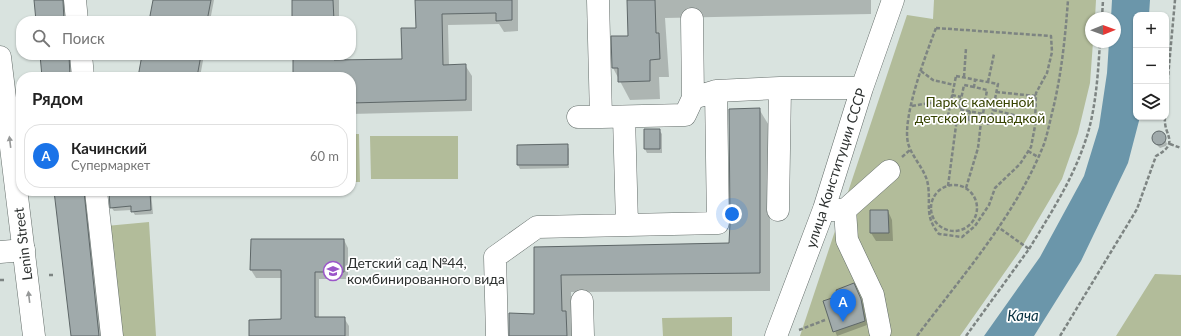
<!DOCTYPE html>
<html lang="ru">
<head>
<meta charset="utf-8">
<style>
	body { margin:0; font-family:Lato,sans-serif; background:#f2f2f2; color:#222 }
	.controls { position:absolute; right:12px; top:12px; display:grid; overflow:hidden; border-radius:8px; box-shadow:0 1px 3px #0004 }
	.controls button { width:36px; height:36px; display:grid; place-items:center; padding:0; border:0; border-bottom:1px solid #e0e0e0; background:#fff; color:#222; font:20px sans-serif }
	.compass { position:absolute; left:1085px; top:12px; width:36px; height:36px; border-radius:50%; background:#fff; box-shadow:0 1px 3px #0004; rotate:89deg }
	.you { position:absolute; left:732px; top:214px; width:14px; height:14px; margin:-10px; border:3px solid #fff; border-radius:50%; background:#1a73e8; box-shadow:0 0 0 6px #1a73e833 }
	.badge { display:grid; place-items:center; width:26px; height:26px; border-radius:50%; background:#1a73e8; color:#fff; font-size:13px; font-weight:700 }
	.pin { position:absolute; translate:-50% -33px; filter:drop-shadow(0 1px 2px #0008) }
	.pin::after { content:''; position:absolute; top:21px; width:14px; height:12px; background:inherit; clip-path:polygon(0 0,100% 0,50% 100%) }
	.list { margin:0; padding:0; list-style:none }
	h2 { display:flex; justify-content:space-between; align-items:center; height:52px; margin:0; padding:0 16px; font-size:17px }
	h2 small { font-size:13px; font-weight:400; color:#767676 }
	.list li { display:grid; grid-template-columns:26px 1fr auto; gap:12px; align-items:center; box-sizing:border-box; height:64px; margin:0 8px 8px; padding:0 8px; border:1px solid #e0e0e0; border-radius:16px }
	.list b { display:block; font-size:15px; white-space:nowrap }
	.list p { margin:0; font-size:13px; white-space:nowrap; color:#767676 }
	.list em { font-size:13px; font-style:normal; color:#767676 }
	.icon { flex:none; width:22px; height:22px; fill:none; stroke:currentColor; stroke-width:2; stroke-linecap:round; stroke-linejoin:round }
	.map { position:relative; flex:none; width:1181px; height:336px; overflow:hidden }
	.search { position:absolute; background:#fff; box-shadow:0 1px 3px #0004; left:16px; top:16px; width:340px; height:44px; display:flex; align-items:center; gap:10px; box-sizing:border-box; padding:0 14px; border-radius:16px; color:#767676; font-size:15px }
	.panel { position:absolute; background:#fff; box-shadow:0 1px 3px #0004; left:16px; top:72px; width:340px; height:124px; border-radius:16px }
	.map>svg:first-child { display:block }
	.green { fill:#b2bc9a }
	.water { fill:#6b96aa }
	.shadow { fill:#0003 }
	.building { fill:#a0aaab; stroke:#5e6768 }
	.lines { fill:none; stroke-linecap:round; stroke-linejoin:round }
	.minor-casing { stroke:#646d6a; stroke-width:23 }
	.major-casing { stroke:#646d6a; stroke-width:23 }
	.path { stroke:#7d8482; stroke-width:2.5; stroke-dasharray:4 2; stroke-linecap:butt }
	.minor { stroke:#fff; stroke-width:22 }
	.major { stroke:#fff; stroke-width:22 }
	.oneway { fill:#969898 }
	.labels { text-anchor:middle; stroke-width:3.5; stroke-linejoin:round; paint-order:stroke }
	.park-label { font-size:14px; fill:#364300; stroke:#fff }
	.street-label { font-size:14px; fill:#2e3231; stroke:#fff }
	.poi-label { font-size:14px; fill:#2e3231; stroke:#fff; text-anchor:start }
	.water-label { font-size:15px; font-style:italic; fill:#083140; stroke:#fff }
</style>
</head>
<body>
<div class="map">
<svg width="1181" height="336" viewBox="0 0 1181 336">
	<rect width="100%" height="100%" fill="#d9e3df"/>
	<!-- green -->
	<path class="green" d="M934 0H1096L1095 18H1091V42H1093L1090 83 1078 133 1062 179 1019 252 960 336H800L907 15 933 19Z
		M351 134H359L360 182H351Z
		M370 136H458V179H371Z
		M149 222 156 336H119L106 226Z
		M1155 274 1181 275V336H1116Z
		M732 317V336H663L662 318Z"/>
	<!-- water -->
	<path class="water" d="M1112 0H1150L1149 15H1136V117H1140L1128 163 1081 261 1034 336H984L1040 257 1084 176 1099 127 1107 73 1109 42H1115V18H1111Z"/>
	<!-- shadow -->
	<path class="shadow" d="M35 0H73L72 21H37Z
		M154 0H214L210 21H150Z
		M293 0H339V21H293Z
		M416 0H518V31L504 32 499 24 448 25 449 65H465L472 76V111L351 114V77H294V55H340V61L403 60 417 29Z
		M628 0H871V14L665 18 669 77H659L660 99 630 100 613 68 612 37H629Z
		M41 55H79L78 77H43Z
		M143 55H204L200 77H139Z
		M759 109 770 127V291L571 292V322L576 330V336H509L535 315V248L730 244Z
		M659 130 662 134V153H647L645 149Z
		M1157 131 1163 134 1167 144 1166 146 1160 148 1152 140Z
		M567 145 569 149V168L520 169 518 165Z
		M55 191H93L107 336H72Z
		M109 191H151L153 214 135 215 132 210 114 211 111 207Z
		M888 211 892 220 893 241H876L871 233Z
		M344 240 348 248V279H319V318H344L349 326V336H250L282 320V278H256L251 270Z
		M855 288 863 304 867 325 837 336 824 302Z"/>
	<!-- building -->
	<path class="building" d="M34 0H63L64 21H36Z
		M153 0H211L207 21H149Z
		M292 0H333L334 21H292Z
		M415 0H512V20L496 21V13L442 14 443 65 466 64V100L351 103V77H293V55H334V60L402 59 401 28H416Z
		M627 0H655L656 33H659L660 59 650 60V81L618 82V68H612L611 36H628Z
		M40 55H69L70 77H42Z
		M142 55H201L197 77H138Z
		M760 108V273L561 275 562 311H566L567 336H509V313L534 314V247L729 243 730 223 729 109Z
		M644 129H660V149H644Z
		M1152 138a7 7 0 1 1 14 0a7 7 0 1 1-14 0Z
		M568 144V165H517V145Z
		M54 191H84L99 336H71Z
		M109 191H150L151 210 131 212V206L110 208Z
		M870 210H888L889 233H870Z
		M251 239H344V272H315V317H345V336H249V320L281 319V270H250Z
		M854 283 861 299 865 321 833 332 823 301 838 296 836 290Z"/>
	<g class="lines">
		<defs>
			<path id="minor" d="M75 0 77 21
				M598 0 601 117 685 115 693 98 716 91 780 88H862
				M692 19 693 98
				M81 55 83 77
				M578 117H601
				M624 117 627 224
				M96 191 112 336
				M778 210 780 88
				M831 210H845L889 171
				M845 210 847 240 873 295 880 331
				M0 252 24 250
				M582 301 583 336
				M497 336 495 257 537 227 718 223 716 91
				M776 336 824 209 862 88 893 0"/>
			<path id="major" d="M0 57 34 336"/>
		</defs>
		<!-- minor casing -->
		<use href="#minor" class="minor-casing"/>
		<!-- major casing -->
		<use href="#major" class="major-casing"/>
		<!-- path -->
		<path class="path" d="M1102 18 1103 0
			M936 28 1051 36 1052 52 1047 73 1036 93 1035 126 1031 147 1020 164 995 188 989 205 975 226 962 237 939 234C924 216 931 205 928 185 926 170 912 158 908 143 902 117 926 54 936 28Z
			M921 71 933 80 954 85
			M956 76 998 84 990 124 948 116Z
			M964 77 966 48
			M988 82 994 54
			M974 87 964 85 959 109 983 114 987 90 974 87 975 80
			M996 92 1036 96
			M952 95 961 97
			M1166 99 1175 0
			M985 101 994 103
			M912 106 929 103 950 104
			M993 110 1035 120
			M968 120 970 111
			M1170 144 1181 148
			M1028 151 1038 157
			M902 157 911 149
			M931 208a23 23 0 1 1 46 0a23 23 0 1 1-46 0Z
			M948 186 957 118
			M966 188 978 148 981 122
			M1029 249C1051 213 1073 179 1086 139 1096 109 1098 73 1100 42
			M49 275H53
			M0 280H6
			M799 330 825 320
			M917 336C963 275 1016 215 1044 144 1047 135 1049 126 1051 117 1061 79 1065 40 1068 0
			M966 336 1029 249 998 227
			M1060 336 1137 209 1156 156C1181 142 1163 136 1165 117"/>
		<!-- minor -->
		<use href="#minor" class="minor"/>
		<!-- major -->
		<use href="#major" class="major"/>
	</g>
	<!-- one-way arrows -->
	<defs><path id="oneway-solid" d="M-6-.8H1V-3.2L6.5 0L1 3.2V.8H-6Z"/></defs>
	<g class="oneway">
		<use href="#oneway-solid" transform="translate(10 142) rotate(-97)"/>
		<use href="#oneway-solid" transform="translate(29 297) rotate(-97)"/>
	</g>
	<!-- icons -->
	<defs>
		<symbol id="school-ring" viewBox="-11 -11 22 22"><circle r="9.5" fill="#fff" stroke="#9b55c9" stroke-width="1.5"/><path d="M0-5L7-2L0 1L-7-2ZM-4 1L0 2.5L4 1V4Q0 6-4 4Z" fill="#9b55c9"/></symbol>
	</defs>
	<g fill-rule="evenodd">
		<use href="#school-ring" x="322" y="260" width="22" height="22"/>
	</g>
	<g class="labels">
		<!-- park labels -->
		<g class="park-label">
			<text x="980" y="107">Парк с каменной<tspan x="980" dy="16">детской площадкой</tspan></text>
		</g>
		<!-- street labels -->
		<g class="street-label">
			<text transform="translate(836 168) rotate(-72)" y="5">улица Конституции СССР</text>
			<text transform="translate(23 244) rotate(-97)" y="5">Lenin Street</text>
		</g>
		<!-- poi labels -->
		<g class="poi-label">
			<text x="347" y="268">Детский сад №44,<tspan x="347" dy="16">комбинированного вида</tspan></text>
		</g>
		<!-- water labels -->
		<g class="water-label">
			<text x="1023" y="321">Кача</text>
		</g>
	</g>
</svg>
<div class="controls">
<button>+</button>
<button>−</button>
<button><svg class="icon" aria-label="layers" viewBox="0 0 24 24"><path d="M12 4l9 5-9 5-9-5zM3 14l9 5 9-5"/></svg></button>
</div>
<svg class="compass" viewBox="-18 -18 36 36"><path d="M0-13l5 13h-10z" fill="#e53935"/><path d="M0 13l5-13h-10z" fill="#767676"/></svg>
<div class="you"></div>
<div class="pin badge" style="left:843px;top:322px">A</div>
<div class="search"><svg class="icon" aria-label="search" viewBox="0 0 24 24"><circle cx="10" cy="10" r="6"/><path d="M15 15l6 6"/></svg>Поиск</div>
<section class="panel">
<h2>Рядом<small></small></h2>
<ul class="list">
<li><span class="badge">A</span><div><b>Качинский</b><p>Супермаркет</p></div><em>60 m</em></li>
</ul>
</section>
</div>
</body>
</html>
